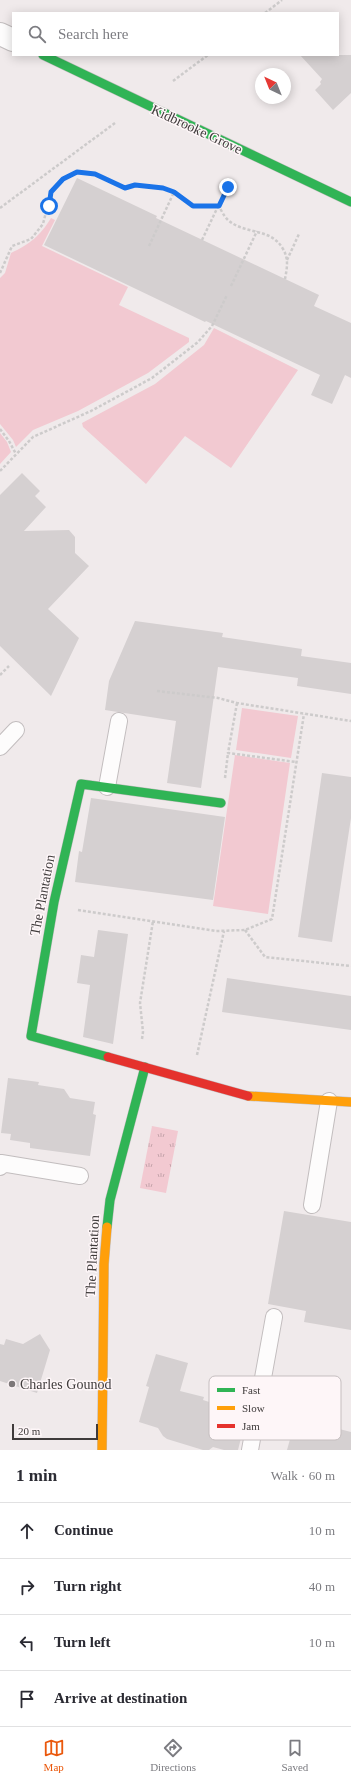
<!DOCTYPE html>
<html lang="en">
<head>
<meta charset="utf-8">
<style>
	body { margin:0; font-family:Georgia,serif; background:#f2f2f3; color:#2b2b33 }
	.compass { position:absolute; left:255px; top:68px; width:36px; height:36px; border-radius:50%; background:#fff; box-shadow:0 2px 10px #0003; rotate:317deg }
	.scale { position:absolute; left:12px; bottom:10px; width:86px; box-sizing:border-box; padding-left:4px; border:2px solid #3f3b3b; border-top:0; font-size:11px; line-height:14px; white-space:nowrap; color:#3f3b3b; -webkit-text-stroke:3px #fef6f8; paint-order:stroke }
	.stop { position:absolute; width:12px; height:12px; margin:-9px; border:3px solid #1a73e8; border-radius:50%; background:#fff }
	.stop.end { background:#1a73e8; border-color:#fff; box-shadow:0 1px 4px #0008 }
	.list { margin:0; padding:0; list-style:none }
	h2 { display:flex; justify-content:space-between; align-items:center; height:52px; margin:0; padding:0 16px; font-size:17px }
	h2 small { font-size:13px; font-weight:400; color:#7c7c81 }
	.list li { display:grid; grid-template-columns:26px 1fr auto; gap:12px; align-items:center; box-sizing:border-box; height:56px; padding:0 16px; border-top:1px solid #e1e1e2 }
	.list b { display:block; font-size:15px; white-space:nowrap }
	.list em { font-size:13px; font-style:normal; color:#7c7c81 }
	.icon { flex:none; width:22px; height:22px; fill:none; stroke:currentColor; stroke-width:2; stroke-linecap:round; stroke-linejoin:round }
	.map { position:relative; flex:none; width:351px; height:1450px; overflow:hidden }
	.search { position:absolute; background:#fff; box-shadow:0 2px 10px #0003; left:12px; right:12px; top:12px; height:44px; display:flex; align-items:center; gap:10px; box-sizing:border-box; padding:0 14px; border-radius:0px; color:#7c7c81; font-size:15px }
	.sheet { height:276px; background:#fff }
	nav { display:flex; justify-content:space-around; align-items:center; box-sizing:border-box; height:56px; border-top:1px solid #e1e1e2; background:#fff; font-size:11px; color:#7c7c81 }
	nav a { display:grid; justify-items:center; gap:2px }
	nav .on { color:#ea580c }
	.map>svg:first-child { display:block }
	.grass { fill:#f2c9d1 }
	.park { fill:url(#park-tufts) }
	.building { fill:#d5d0d1 }
	.lines { fill:none; stroke-linecap:round; stroke-linejoin:round }
	.lane-casing { stroke:#c2bdbe; stroke-width:18 }
	.street-casing { stroke:#c2bdbe; stroke-width:24 }
	.fast-casing { stroke:#c2bdbe; stroke-width:10 }
	.slow-casing { stroke:#c2bdbe; stroke-width:10 }
	.jam-casing { stroke:#c2bdbe; stroke-width:10 }
	.path { stroke:#cdcbcb; stroke-width:2.5; stroke-dasharray:3 2; stroke-linecap:butt }
	.lane { stroke:#fdfcfc; stroke-width:16 }
	.street { stroke:#fdfcfc; stroke-width:22 }
	.fast { stroke:#30b455; stroke-width:9 }
	.slow { stroke:#ff9f0a; stroke-width:9 }
	.jam { stroke:#e5322d; stroke-width:9 }
	.route { stroke:#1a73e8; stroke-width:5 }
	.poi-dot { fill:#7d7879; stroke:#fef6f8; stroke-width:1.5 }
	.labels { text-anchor:middle; stroke-width:3; stroke-linejoin:round; paint-order:stroke }
	.street-label { font-size:14px; fill:#3f3b3b; stroke:#fef6f8 }
	.poi-label { font-size:14px; fill:#3f3b3b; stroke:#fef6f8; text-anchor:start }
	.key { fill:#fef6f8; stroke:#c5bebf; stroke-width:1 }
	.key-label { font-size:11px; fill:#3f3b3b }
</style>
</head>
<body>
<div class="map">
<svg width="351" height="1450" viewBox="0 0 351 1450">
	<defs>
		<pattern id="park-tufts" width="24" height="20" patternUnits="userSpaceOnUse"><rect width="24" height="20" fill="#f2c9d1"/><path d="M3 7l-1-3M5 7V3M7 7l1-3M15 17l-1-3M17 17v-4M19 17l1-3" fill="none" stroke="#c5a4ab"/></pattern>
	</defs>
	<rect width="100%" height="100%" fill="#f0eaeb"/>
	<!-- grass -->
	<path class="grass" d="M51 218 55 220 42 246 128 287 119 305 189 338V342L148 373 78 411 33 430 16 447 13 440 0 424V278L5 273 11 253C30 244 40 236 51 218Z
		M214 328 298 370 231 468 185 436 146 484 83 427 82 423 155 384 204 345Z
		M0 433 7 442 11 452 0 464Z
		M242 708 298 716 291 758 236 750Z
		M235 755 290 763 268 914 213 906Z"/>
	<!-- park -->
	<path class="park" d="M152 1126 178 1131 166 1193 140 1188Z"/>
	<!-- building -->
	<path class="building" d="M300 55H351V93L333 110 315 90 321 84 320 82 322 79Z
		M77 178 157 216 156 218 319 295 314 306 351 323V378L345 375 332 404 311 395 320 375 206 321 205 322 44 245Z
		M22 473 40 491 35 496 46 507 24 531 69 530 75 537V553L89 566 48 609 79 638 51 696 0 646V495Z
		M135 621 223 633 222 637 302 649 301 656 351 663V694L297 686 298 678 218 667 201 788 167 783 176 721 105 710 109 681Z
		M322 773 351 777V818L332 942 298 937Z
		M91 798 225 817 213 900 75 882 79 851 82 852Z
		M98 930 128 934 113 1044 83 1037 90 985 77 983 81 955 94 957Z
		M227 978 351 996V1030L222 1012Z
		M8 1078 39 1082 38 1085 64 1089 70 1098 95 1102 93 1114 96 1115 90 1156 30 1148V1143L10 1140 11 1134 1 1133Z
		M284 1211 351 1222V1330L304 1322 306 1311 268 1304Z
		M40 1334 50 1350 37 1393 0 1381V1344L4 1345 6 1339 23 1344Z
		M156 1354 188 1363 180 1391 204 1397 203 1400 247 1414 238 1450H224L213 1447 209 1450H203L167 1439 163 1436 158 1428 139 1422 149 1387 146 1386Z
		M296 1418 351 1432V1450H287Z"/>
	<g class="lines">
		<defs>
			<path id="lane" d="M0 747 16 730
				M107 787 119 721
				M0 1167 1 1163 80 1176
				M312 1205 329 1101
				M250 1450 274 1317"/>
			<path id="street" d="M0 34 13 40"/>
			<path id="fast" d="M43 55 351 202
				M108 1057 31 1036 54 902 81 784 221 803
				M107 1227 110 1200 145 1067"/>
			<path id="slow" d="M248 1096 351 1102
				M102 1450 104 1264 107 1227"/>
			<path id="jam" d="M108 1057 248 1096"/>
		</defs>
		<!-- lane casing -->
		<use href="#lane" class="lane-casing"/>
		<!-- street casing -->
		<use href="#street" class="street-casing"/>
		<!-- fast casing -->
		<use href="#fast" class="fast-casing"/>
		<!-- slow casing -->
		<use href="#slow" class="slow-casing"/>
		<!-- jam casing -->
		<use href="#jam" class="jam-casing"/>
		<!-- path -->
		<path class="path" d="M265 13 282 0
			M173 81 208 55
			M0 208 115 123
			M202 240 231 179
			M149 246 174 192
			M287 260 299 234
			M0 273 12 246 31 239 43 224 51 192 63 179 77 172 95 174 125 188 135 185 163 188 174 192 193 206H219C221 210 224 216 227 219 243 235 271 227 283 249 289 259 287 268 285 279
			M231 286 257 231
			M0 429 9 441 16 454
			M0 471 33 437 91 411 152 378 198 342 212 326 227 295
			M0 675 9 666
			M157 691 218 698 237 703 351 721
			M237 703 228 753 296 762
			M225 778 228 753
			M78 910 216 931 245 930 272 919 304 714
			M245 930 265 957 351 966
			M142 1039 143 1032 140 1003 153 921
			M197 1055 224 931"/>
		<!-- lane -->
		<use href="#lane" class="lane"/>
		<!-- street -->
		<use href="#street" class="street"/>
		<!-- fast -->
		<use href="#fast" class="fast"/>
		<!-- slow -->
		<use href="#slow" class="slow"/>
		<!-- jam -->
		<use href="#jam" class="jam"/>
	</g>
	<g class="lines">
		<!-- route -->
		<path class="route" d="M49 206 51 192 63 179 77 172 95 174 125 188 135 185 163 188 174 192 193 206H219L228 187"/>
	</g>
	<!-- markers -->
	<circle class="poi-dot" cx="12" cy="1384" r="4"/>
	<g class="labels">
		<!-- street labels -->
		<g class="street-label">
			<text transform="translate(197 129) rotate(25)" y="5">Kidbrooke Grove</text>
			<text transform="translate(42 895) rotate(-79)" y="5">The Plantation</text>
			<text transform="translate(92 1256) rotate(-87)" y="5">The Plantation</text>
		</g>
		<!-- poi labels -->
		<g class="poi-label">
			<text x="20" y="1389">Charles Gounod</text>
		</g>
	</g>
	<!-- legend -->
	<rect x="209" y="1376" width="132" height="64" rx="6" class="key"/>
	<rect x="217" y="1388" width="18" height="4" fill="#30b455"/>
	<rect x="217" y="1406" width="18" height="4" fill="#ff9f0a"/>
	<rect x="217" y="1424" width="18" height="4" fill="#e5322d"/>
	<g class="key-label">
		<text x="242" y="1394">Fast</text>
		<text x="242" y="1412">Slow</text>
		<text x="242" y="1430">Jam</text>
	</g>
</svg>
<svg class="compass" viewBox="-18 -18 36 36"><path d="M0-13l5 13h-10z" fill="#e53935"/><path d="M0 13l5-13h-10z" fill="#7c7c81"/></svg>
<div class="scale">20 m</div>
<div class="stop" style="left:49px;top:206px"></div>
<div class="stop end" style="left:228px;top:187px"></div>
<div class="search"><svg class="icon" aria-label="search" viewBox="0 0 24 24"><circle cx="10" cy="10" r="6"/><path d="M15 15l6 6"/></svg>Search here</div>
</div>
<section class="sheet">
<h2>1 min<small>Walk · 60 m</small></h2>
<ul class="list">
<li><svg class="icon" aria-label="ahead" viewBox="0 0 24 24"><path d="M12 20V5M6 11l6-6 6 6"/></svg><div><b>Continue</b></div><em>10 m</em></li>
<li><svg class="icon" aria-label="right" viewBox="0 0 24 24"><path d="M7 20v-9h11M14 6l5 5-5 5"/></svg><div><b>Turn right</b></div><em>40 m</em></li>
<li><svg class="icon" aria-label="left" viewBox="0 0 24 24"><path d="M17 20v-9H6M10 6l-5 5 5 5"/></svg><div><b>Turn left</b></div><em>10 m</em></li>
<li><svg class="icon" aria-label="arrive" viewBox="0 0 24 24"><path d="M6 21V4h12l-3 4 3 4H6"/></svg><div><b>Arrive at destination</b></div></li>
</ul>
</section>
<nav>
<a class="on"><svg class="icon" aria-label="map" viewBox="0 0 24 24"><path d="M3 6l6-2 6 2 6-2v14l-6 2-6-2-6 2zM9 4v14M15 6v14"/></svg>Map</a>
<a><svg class="icon" aria-label="directions" viewBox="0 0 24 24"><path d="M12 3l9 9-9 9-9-9zM9 14v-3h6M13 9l2 2-2 2"/></svg>Directions</a>
<a><svg class="icon" aria-label="saved" viewBox="0 0 24 24"><path d="M7 4h10v16l-5-4-5 4z"/></svg>Saved</a>
</nav>
</body>
</html>
